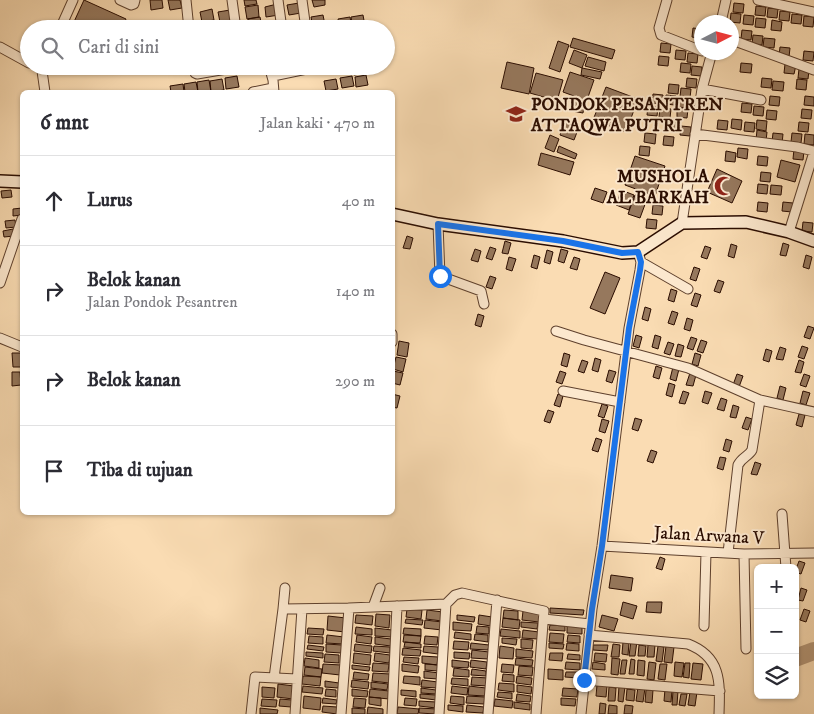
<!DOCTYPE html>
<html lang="id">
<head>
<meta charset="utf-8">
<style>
	body { margin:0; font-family:"IM FELL DW Pica",serif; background:#f2f2f3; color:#2b2b33 }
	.controls { position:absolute; right:15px; bottom:15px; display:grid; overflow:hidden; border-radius:8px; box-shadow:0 1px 4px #0004 }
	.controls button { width:45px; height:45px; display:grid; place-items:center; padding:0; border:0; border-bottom:1px solid #e1e1e2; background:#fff; color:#2b2b33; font:25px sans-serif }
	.compass { position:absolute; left:694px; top:15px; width:45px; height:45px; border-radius:50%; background:#fff; box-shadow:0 1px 4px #0004; rotate:84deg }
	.stop { position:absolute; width:15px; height:15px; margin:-11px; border:4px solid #1a73e8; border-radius:50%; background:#fff }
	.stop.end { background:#1a73e8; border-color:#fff; box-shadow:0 1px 5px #0008 }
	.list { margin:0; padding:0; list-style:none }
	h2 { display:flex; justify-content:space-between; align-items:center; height:65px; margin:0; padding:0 20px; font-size:21px }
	h2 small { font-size:16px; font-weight:400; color:#7c7c81 }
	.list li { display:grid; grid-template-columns:32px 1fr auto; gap:15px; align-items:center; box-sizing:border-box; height:90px; padding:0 20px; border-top:1px solid #e1e1e2 }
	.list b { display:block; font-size:19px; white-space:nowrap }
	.list p { margin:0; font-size:16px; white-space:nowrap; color:#7c7c81 }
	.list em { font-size:16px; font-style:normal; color:#7c7c81 }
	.icon { flex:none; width:28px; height:28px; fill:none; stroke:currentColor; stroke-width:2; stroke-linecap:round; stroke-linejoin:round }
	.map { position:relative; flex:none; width:814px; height:714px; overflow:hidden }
	.search { position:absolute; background:#fff; box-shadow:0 1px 4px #0004; left:20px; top:20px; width:375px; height:55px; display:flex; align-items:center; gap:12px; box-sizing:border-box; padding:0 18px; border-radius:28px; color:#7c7c81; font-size:19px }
	.panel { position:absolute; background:#fff; box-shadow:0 1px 4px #0004; left:20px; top:90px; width:375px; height:425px; border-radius:8px }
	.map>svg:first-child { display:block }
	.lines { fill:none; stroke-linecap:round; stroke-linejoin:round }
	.river { stroke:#b39576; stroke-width:18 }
	.building { fill:#96785d; stroke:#2a0c00 }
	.street-casing { stroke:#5e402d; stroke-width:11 }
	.secondary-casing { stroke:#2a0c00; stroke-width:14 }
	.street { stroke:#fce8ce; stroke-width:9 }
	.secondary { stroke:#fce8ce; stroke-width:11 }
	.route { stroke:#1a73e8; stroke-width:6 }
	.labels { text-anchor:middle; stroke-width:4; stroke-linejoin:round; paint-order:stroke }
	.poi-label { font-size:18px; font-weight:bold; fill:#2a0c00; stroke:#fce8ce; text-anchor:start }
	.street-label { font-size:18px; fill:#2a0c00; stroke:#fce8ce }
</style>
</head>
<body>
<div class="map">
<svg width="814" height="714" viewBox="0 0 814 714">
	<rect width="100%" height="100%" fill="#fadcb3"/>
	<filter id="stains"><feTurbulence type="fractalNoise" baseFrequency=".004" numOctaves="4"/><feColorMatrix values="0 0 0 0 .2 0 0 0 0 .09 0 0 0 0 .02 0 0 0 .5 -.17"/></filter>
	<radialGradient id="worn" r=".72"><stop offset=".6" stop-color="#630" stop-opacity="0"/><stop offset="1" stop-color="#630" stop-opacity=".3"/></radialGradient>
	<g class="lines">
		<!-- river -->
		<path class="river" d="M795 658 814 651"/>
	</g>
	<!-- building -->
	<path class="building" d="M84 0 126 19 122 29H83L73 24Z
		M150 0H162L163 8 151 10Z
		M168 0H180L182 8 170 10Z
		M244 0H256L257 4 245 6Z
		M312 0H325V5L314 7Z
		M299 3 301 13 289 15 287 5Z
		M734 3 744 4 743 13 733 12Z
		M277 4 279 15 266 17 265 7Z
		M258 5 259 17 247 19 245 7Z
		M756 6 766 7 765 16 755 15Z
		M768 8 778 9 777 18 767 17Z
		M212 9 214 20 202 22 200 12Z
		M230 10 232 20 220 22 218 12Z
		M780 11 790 12 789 21 779 20Z
		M731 13 741 14 740 23 730 22Z
		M792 14 802 15 801 24 791 23Z
		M323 15 325 25 313 27 311 17Z
		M363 15 365 26 353 28 351 17Z
		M744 15 754 16 753 25 743 24Z
		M804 16 814 17 813 27 803 26Z
		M260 17 262 27 250 29 248 19Z
		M350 17 352 28 340 29 338 19Z
		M756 18 766 19 765 28 755 27Z
		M772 20 782 22 781 31 771 30Z
		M693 28 702 29V39L692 37Z
		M742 30 752 31 751 40 741 39Z
		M753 35 763 36 762 45 752 44Z
		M573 38 615 50 612 59 570 47Z
		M764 38 775 39 774 48 763 47Z
		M558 41 569 45 560 72 549 68Z
		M661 43 671 44 670 53 660 52Z
		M780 47 790 48 789 57 779 56Z
		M574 50 587 55 582 68 569 63Z
		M676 50 686 51 685 60 675 59Z
		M804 51 814 52 813 61 803 60Z
		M688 53 698 54 697 63 687 62Z
		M659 56 669 57 668 66 658 65Z
		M588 57 606 62 604 71 585 66Z
		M507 62 534 68 529 94 501 88Z
		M681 63 691 64 690 73 680 72Z
		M741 63 752 64 751 73 740 72Z
		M785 64 796 65 794 74 784 73Z
		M352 66H365L366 73 354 75Z
		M692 66 702 67 701 76 691 75Z
		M582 68 602 72 600 79 581 75Z
		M799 69 809 70 808 79 798 78Z
		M570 72 594 80 587 100 585 99 583 113 572 111 574 96 563 92Z
		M536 73 563 80 557 101 530 93Z
		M366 75 368 85 356 87 355 77Z
		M237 76 239 87 226 89 225 78Z
		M352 76 354 86 342 88 340 78Z
		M687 78 697 79 696 88 686 87Z
		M762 78 772 79 771 88 761 87Z
		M222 79 224 90 211 92 210 81Z
		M336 79 338 89 326 91 324 81Z
		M797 79 807 80 806 90 796 89Z
		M209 80 211 92H198L197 82Z
		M773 81 784 82 783 91 772 90Z
		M196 82 198 92H185L184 84Z
		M183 84 184 92H171L170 86Z
		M669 84 679 85 678 94 668 93Z
		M606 87 638 99 626 132 593 120Z
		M681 88 691 89 690 98 680 97Z
		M653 94 663 95 662 104 652 103Z
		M666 95 676 96 675 105 665 104Z
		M770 96 780 97 779 106 769 105Z
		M805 96 814 97V106L804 105Z
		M679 98 689 99 688 108 678 107Z
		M742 103 752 104 751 113 741 112Z
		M648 106 658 107 657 116 647 115Z
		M754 106 764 107 763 116 753 115Z
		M660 108 671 109 670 118 659 117Z
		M677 108 688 109 687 118 677 117Z
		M802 109 812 110 811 119 801 118Z
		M767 110 777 111 776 120 766 119Z
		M732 119 742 120 741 130 731 128Z
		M718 120 728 121 727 130 717 129Z
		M757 120 767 121 766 131 756 129Z
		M564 122 579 127 574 140 560 135Z
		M670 122 680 123 679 132 669 131Z
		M745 122 755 123 754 132 744 131Z
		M799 122 809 123 808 132 798 131Z
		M681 126 691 127 690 136 680 135Z
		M757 130 767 132 766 141 756 140Z
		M645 133 656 134 655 144 644 142Z
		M773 133 783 134 782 144 772 142Z
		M792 133 802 134 801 143 791 142Z
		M805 134 814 135V145L804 144Z
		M550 135 559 139 554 152 545 148Z
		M664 136 674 137 673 146 663 145Z
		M559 146 577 154 575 159 557 152Z
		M640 146 650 147 649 156 639 155Z
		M738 148 748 149 747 159 737 157Z
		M794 149 804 151 803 160 793 159Z
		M726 151 736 153 735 162 725 161Z
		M541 153 574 162 570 175 538 165Z
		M635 156 665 166 655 196 625 185Z
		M758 156 768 157 767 166 757 165Z
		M781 160 800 165 795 182 777 177Z
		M717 169 742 181 732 203 707 192Z
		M761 172 771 173 770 182 760 181Z
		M758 184 768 185 767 194 757 193Z
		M771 185 782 186 781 195 770 194Z
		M595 188 607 192 603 203 591 199Z
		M11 190 12 197 2 198 1 191Z
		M621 190 634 195 629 210 616 205Z
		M635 195 647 199 640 218 628 214Z
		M758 202 768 203 767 212 757 211Z
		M783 202 793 203 792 212 782 211Z
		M653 205 663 206 662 215 652 214Z
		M22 208V215L13 216V209Z
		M647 219 657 220 656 229 646 228Z
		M15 220 16 227 6 228 5 221Z
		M803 222 813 223 812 232 802 231Z
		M13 229 14 236 4 237 3 231Z
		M407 236 413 238 410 249 403 248Z
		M505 241 511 243 508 254 502 253Z
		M783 243 789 245 786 256 780 255Z
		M731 244 737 246 734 258 728 256Z
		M705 246 711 248 707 259 701 257Z
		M490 247 496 249 492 260 486 258Z
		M475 249 481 251 478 262 471 260Z
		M561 249 568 251 564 263 558 261Z
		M547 250 553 252 550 264 544 262Z
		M534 255 540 257 537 269 531 267Z
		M806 255 812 257 809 269 803 267Z
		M509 257 516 259 512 271 506 269Z
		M574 257 580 259 577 270 570 268Z
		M694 267 700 269 696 281 690 279Z
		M605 272 620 278 605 314 590 308Z
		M490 276 496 278 492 289 486 287Z
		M718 280 724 282 720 293 714 291Z
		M671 289 677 291 674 302 668 300Z
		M695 293 701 295 697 307 691 305Z
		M645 307 651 309 648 321 642 319Z
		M672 311 678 313 674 325 668 323Z
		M478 314 484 316 481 327 475 325Z
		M687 318 693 320 690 331 684 329Z
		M808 326 814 328 810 339 804 337Z
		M636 335 642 337 639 348 633 346Z
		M655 335 661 337 658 349 652 347Z
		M691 337 697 339 693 350 687 348Z
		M701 340 707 342 703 353 697 351Z
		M399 341 409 343 407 357 397 355Z
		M668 342 674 344 670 355 664 353Z
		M678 344 684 346 681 357 675 356Z
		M802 346 808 348 804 359 798 357Z
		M780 347 786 349 783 360 776 359Z
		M766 349 772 351 769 362 763 360Z
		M12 353H21V367H13Z
		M564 353 570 355 567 367 561 365Z
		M695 353 701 355 698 366 692 364Z
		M396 357 406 359 403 372 393 369Z
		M595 358 601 360 598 372 592 370Z
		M582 360 588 362 584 373 578 371Z
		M799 360 804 362 801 373 795 372Z
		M656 366 662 368 659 379 653 377Z
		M673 367 679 369 676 381 670 379Z
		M609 370 616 372 612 383 606 381Z
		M393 371 403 373 400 385 392 383Z
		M560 371 566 373 562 384 556 382Z
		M12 372H20L21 385 12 386Z
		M690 373 696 375 693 386 686 385Z
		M737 374 743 376 739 387 733 385Z
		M804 374 810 376 806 387 800 385Z
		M669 383 675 385 672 397 666 395Z
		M780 386 786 388 783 400 777 398Z
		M683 391 689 393 685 404 679 403Z
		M705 391 712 393 708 404 702 402Z
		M803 391 810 393 806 405 800 403Z
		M392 394 400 396 397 408 392 407Z
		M558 394 563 396 560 407 554 405Z
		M721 398 727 400 724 411 717 409Z
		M602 404 608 406 604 418 598 416Z
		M733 405 739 407 736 418 730 417Z
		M548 410 554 412 550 423 544 421Z
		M799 414 805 415 802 427 796 425Z
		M746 417 752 419 748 430 742 428Z
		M635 418 642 420 638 431 632 429Z
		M602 419 609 421 605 433 599 431Z
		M596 438 602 440 598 452 592 450Z
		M726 439 732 441 729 452 723 450Z
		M651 450 657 452 653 463 647 461Z
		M720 457 726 458 723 470 717 468Z
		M755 462 761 464 757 475 751 474Z
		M660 557 665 559 662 570 656 568Z
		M799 561 805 563 801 574 795 572Z
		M611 575 633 578 631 591 609 588Z
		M801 588 807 590 803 601 798 600Z
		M623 602 637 606 633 619 620 615Z
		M647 602H662L661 613 646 612Z
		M550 608 584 610 583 615 550 613Z
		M407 609 422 610 421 619 406 617Z
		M804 609 810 611 806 622 800 620Z
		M427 610 443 612 442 621 426 619Z
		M504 610 518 611V620L503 618Z
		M523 611 540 613 539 622 522 620Z
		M376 614 390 615 389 628 375 626Z
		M356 615 373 616 372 625 355 623Z
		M457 615 475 617 474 622 457 620Z
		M479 615 492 617 491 626 478 624Z
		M602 615 618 619 614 631 599 627Z
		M328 616 346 618 345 632 327 630Z
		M503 618 520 620 519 629 502 627Z
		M406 619 423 620 422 625 405 623Z
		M425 620 442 622V630L424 628Z
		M453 622 472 624 471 631 453 630Z
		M521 622 538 623 537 629 521 627Z
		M550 625 565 626V631L549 630Z
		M477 626 489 627V634L476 633Z
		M567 626 582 627V634L567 633Z
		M356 627 372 629V635L355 634Z
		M308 628 324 629 323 635 307 634Z
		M375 628 392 630 391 637 375 636Z
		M404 628 421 629V636L403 634Z
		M501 629 520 631V638L500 636Z
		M523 630 539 632 538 639 522 638Z
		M455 632 471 634V640L454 638Z
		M550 633 564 634 563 643 549 642Z
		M475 634 488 635V642L474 640Z
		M327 635 344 637 343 644 326 643Z
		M357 635 372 637 371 644 356 642Z
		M404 635 421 636 420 643 403 642Z
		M568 635 580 636V643L567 642Z
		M309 636 323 637V644L308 643Z
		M425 636 438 637 437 645 424 644Z
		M375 637 391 639V646L375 644Z
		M502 638 517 639 516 645 502 643Z
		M521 639 533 640 532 649 521 648Z
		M454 641 469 642 468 650 453 649Z
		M631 641H637L635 656H629Z
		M405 642 421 644V648L404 647Z
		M623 642 629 643 628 655 622 654Z
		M471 643 489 645 488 650 470 649Z
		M549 643 564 644 563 649 549 648Z
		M567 643 579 644V651L566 650Z
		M326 644 342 645 341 653 326 652Z
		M355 644 372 646 371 653 354 651Z
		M613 644 620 645 619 657H611Z
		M308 645 324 647 323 651 307 649Z
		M593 645H608L607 651 593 650Z
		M639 645 646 646 645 656H638Z
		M648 645H655L654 657H647Z
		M374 646 390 647V653L373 651Z
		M424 646 438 647V654L423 652Z
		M500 646 514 648 513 659 499 658Z
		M658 646 664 647 662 662 656 661Z
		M666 646 674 647 672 663 664 662Z
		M403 648 421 650 420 656 402 655Z
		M516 649 533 651 532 658 516 657Z
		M472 650 489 652 488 659 471 658Z
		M306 652 323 653V658L306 656Z
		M454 652 470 653 469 659 454 658Z
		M354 653 371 655 370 665 353 663Z
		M375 653 390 655 389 663 374 661Z
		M550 653H563L562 661 549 660Z
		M595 653 607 654 606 662 594 661Z
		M325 654 339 655V663L324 662Z
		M568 654 580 655V660L567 659Z
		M422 656 438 657 437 665 422 663Z
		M404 657 419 658 418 664 403 662Z
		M305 658 319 660V668L304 666Z
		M516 658 533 660 532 666 515 665Z
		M612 658 620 659 618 675 611 674Z
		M631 659 635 660 634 674H629Z
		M452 660 469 662 468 668 452 667Z
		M471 660 487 662 486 669 470 667Z
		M622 660H627L625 674H620Z
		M638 660 645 661 644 676 637 675Z
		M566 662 580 663V670L565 669Z
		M593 662 605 664V670L592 669Z
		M649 662 656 663 654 680 647 679Z
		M675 662 684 663 682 677 674 676Z
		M373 663 389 664 388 672 372 671Z
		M685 663H690L689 678 683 677Z
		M693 663 703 664 701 680 691 679Z
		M323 664 341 665 340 675 322 673Z
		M402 664 419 666 418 673 402 671Z
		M425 664 439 665 438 671 425 670Z
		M502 664 514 665 513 673 501 672Z
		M660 664H667L665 680 658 679Z
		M352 665 370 667 369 671 352 669Z
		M519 666 533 667 532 676 518 675Z
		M305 667 322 669 321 677 304 675Z
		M454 668 469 670V677L453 676Z
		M472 669 486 671V676L471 675Z
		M548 669 563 670V680L548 679Z
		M424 671 439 673 438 679 424 678Z
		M354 672 369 674 368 680 353 679Z
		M566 672H578V678L565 677Z
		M373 673 390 674 389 683 372 681Z
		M503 674 514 675V682L502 681Z
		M303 676 321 677 320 686 302 684Z
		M404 676 420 677V685L403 683Z
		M517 676 532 678 531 685 516 683Z
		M472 677 488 678 487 686 471 685Z
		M452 678 468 679V686L451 684Z
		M352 680 369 682 368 689 351 687Z
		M422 680 438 682 437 688 421 687Z
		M325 681 339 683 338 688 325 687Z
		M371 682 388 684 387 690 371 688Z
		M499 683 514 684V692L498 690Z
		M278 684 294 686 293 699 277 697Z
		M517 685 532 687 531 694 517 692Z
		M597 685 607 686 606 697 596 696Z
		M303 686 323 688 322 694 302 692Z
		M452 686 468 688 467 695 451 693Z
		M469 686 486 688 485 696 468 695Z
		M619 686 625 687 623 702 618 701Z
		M262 687 275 688 274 698 262 697Z
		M609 687 616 688 615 701H608Z
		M638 687 645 688 643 702 636 701Z
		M421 688 436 690V694L421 693Z
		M563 688 578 689 577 697 562 696Z
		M326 689 336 690V697L325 696Z
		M352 689 368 691 367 697 352 696Z
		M370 689 389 691V699L369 697Z
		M627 689 635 690 634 701 626 700Z
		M665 689 672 690 671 702 664 701Z
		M401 690 416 691V697L401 695Z
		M646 690H653L652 703 645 702Z
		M673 691H678L677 705H672Z
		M498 692 512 693V699L497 697Z
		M690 692H697L695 706 688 705Z
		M420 694 436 695V700L420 698Z
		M517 694 531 696 530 702 516 701Z
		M681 694H687L685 706 679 705Z
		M304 696 321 698 320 710 303 708Z
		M451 696 464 697V705L450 703Z
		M467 696 485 697 484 704 466 703Z
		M369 697 381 698V706L369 704Z
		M323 698 337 700 336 704 322 703Z
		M354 698 366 699 365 708 353 707Z
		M405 698 417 699 416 706 404 705Z
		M561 698 576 699 575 706 561 705Z
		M262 699 277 700 276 707 261 706Z
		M280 699 292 700 291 707 279 706Z
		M495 699 513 701 512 708 494 706Z
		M419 701 436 702V708L419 706Z
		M514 702 530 704V710L514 708Z
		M600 703 606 704 605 714H599Z
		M448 705 463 706V712L448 710Z
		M467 705 484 707 483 713 466 712Z
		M609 705 617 706V714H608Z
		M625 705 633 706 632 714H624Z
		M323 706 337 707V714L322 712Z
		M368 707 383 709V714H367Z
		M398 707 419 709 418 714H397Z
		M260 708 278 710 277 714H260Z
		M352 708 365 709V714H352Z
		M419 708 437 709 436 714 419 713Z"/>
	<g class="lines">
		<defs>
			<path id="street" d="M120 0 131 5 134 4 135 0
				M186 0 189 29
				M232 0 236 29
				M278 0 282 29
				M302 0 306 29
				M667 0 659 28 661 35 702 51
				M758 0 814 12
				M721 22 726 0
				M60 29 73 0
				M732 40 814 70
				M0 47 29 63
				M44 66 42 71 45 92
				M193 66 195 73 197 74 244 66
				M269 66 273 80 274 92
				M273 76 321 66
				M702 89 761 100
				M253 92 273 88
				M695 134 797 147 814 151
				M682 223 702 89 712 52
				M438 224 440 276 481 291 484 304
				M789 232 814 152
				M641 262 688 289
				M0 283 22 219
				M556 331 584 340 688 368 760 400 814 412
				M392 334V342
				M0 338 22 347
				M563 391 620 402
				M782 514 786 568
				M602 546 744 554 814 553
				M728 553 738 465C742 457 749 456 752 450L760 400
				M744 554 746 649
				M373 607 380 588
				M283 609 285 588
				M544 619 590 624
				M704 626 706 552
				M589 635 688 644C722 657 720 683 719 714
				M274 678 283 609 349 608
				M584 680 720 691
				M251 714 255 677 297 679
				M295 714 302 609
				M341 714 349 608 446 604 455 595 462 593 544 611 536 714
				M392 714 397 606
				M439 714 446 604
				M488 714 497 600
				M581 714 592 609 602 546 629 328 640 270 641 262 638 252"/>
			<path id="secondary" d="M0 181 22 182
				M392 214 438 224 563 241 622 253 638 252 682 223 746 222 789 232 814 241"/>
		</defs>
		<!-- street casing -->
		<use href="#street" class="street-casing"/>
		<!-- secondary casing -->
		<use href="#secondary" class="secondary-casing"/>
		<!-- street -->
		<use href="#street" class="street"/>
		<!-- secondary -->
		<use href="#secondary" class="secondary"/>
	</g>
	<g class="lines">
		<!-- route -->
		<path class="route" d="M440 276 438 224 563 241 622 253 638 252 641 262 640 270 629 328 602 546 592 609 584 680"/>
	</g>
	<!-- icons -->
	<defs>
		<symbol id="school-bare" viewBox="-9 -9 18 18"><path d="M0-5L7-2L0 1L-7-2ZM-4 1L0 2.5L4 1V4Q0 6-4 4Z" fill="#8f2418" stroke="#fce8ce" stroke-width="2.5" paint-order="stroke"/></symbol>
		<symbol id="mosque-bare" viewBox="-9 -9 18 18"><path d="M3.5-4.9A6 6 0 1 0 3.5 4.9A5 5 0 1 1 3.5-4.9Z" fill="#8f2418" stroke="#fce8ce" stroke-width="2.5" paint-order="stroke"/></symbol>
	</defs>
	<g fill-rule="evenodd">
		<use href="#school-bare" x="502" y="100" width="28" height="28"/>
		<use href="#mosque-bare" x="710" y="172" width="28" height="28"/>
	</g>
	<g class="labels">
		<!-- poi labels -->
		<g class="poi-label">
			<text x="531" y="110">PONDOK PESANTREN<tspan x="531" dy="21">ATTAQWA PUTRI</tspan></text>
			<text x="709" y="182" text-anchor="end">MUSHOLA<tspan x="709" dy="21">AL BARKAH</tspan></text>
		</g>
		<!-- street labels -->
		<g class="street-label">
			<text transform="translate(709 535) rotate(3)" y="6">Jalan Arwana V</text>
		</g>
	</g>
	<rect width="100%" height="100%" filter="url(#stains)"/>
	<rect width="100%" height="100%" fill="url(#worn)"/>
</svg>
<div class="controls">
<button>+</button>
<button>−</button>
<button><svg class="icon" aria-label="layers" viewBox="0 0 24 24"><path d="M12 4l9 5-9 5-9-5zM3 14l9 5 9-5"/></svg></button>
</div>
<svg class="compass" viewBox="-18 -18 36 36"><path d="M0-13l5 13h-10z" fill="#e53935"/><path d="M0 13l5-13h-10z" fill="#7c7c81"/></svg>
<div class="stop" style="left:440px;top:276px"></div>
<div class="stop end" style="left:584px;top:680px"></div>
<div class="search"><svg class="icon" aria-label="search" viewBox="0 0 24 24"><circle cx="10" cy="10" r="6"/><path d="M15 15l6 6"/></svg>Cari di sini</div>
<section class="panel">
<h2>6 mnt<small>Jalan kaki · 470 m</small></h2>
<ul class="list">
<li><svg class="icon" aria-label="ahead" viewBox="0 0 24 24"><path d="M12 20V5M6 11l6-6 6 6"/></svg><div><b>Lurus</b></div><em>40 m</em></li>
<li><svg class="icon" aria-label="right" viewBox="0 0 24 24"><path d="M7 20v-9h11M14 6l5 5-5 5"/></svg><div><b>Belok kanan</b><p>Jalan Pondok Pesantren</p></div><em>140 m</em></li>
<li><svg class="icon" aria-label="right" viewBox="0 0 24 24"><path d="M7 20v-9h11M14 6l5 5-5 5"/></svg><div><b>Belok kanan</b></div><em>290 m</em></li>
<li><svg class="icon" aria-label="arrive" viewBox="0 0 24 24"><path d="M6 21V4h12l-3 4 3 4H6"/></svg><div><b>Tiba di tujuan</b></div></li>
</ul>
</section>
</div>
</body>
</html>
